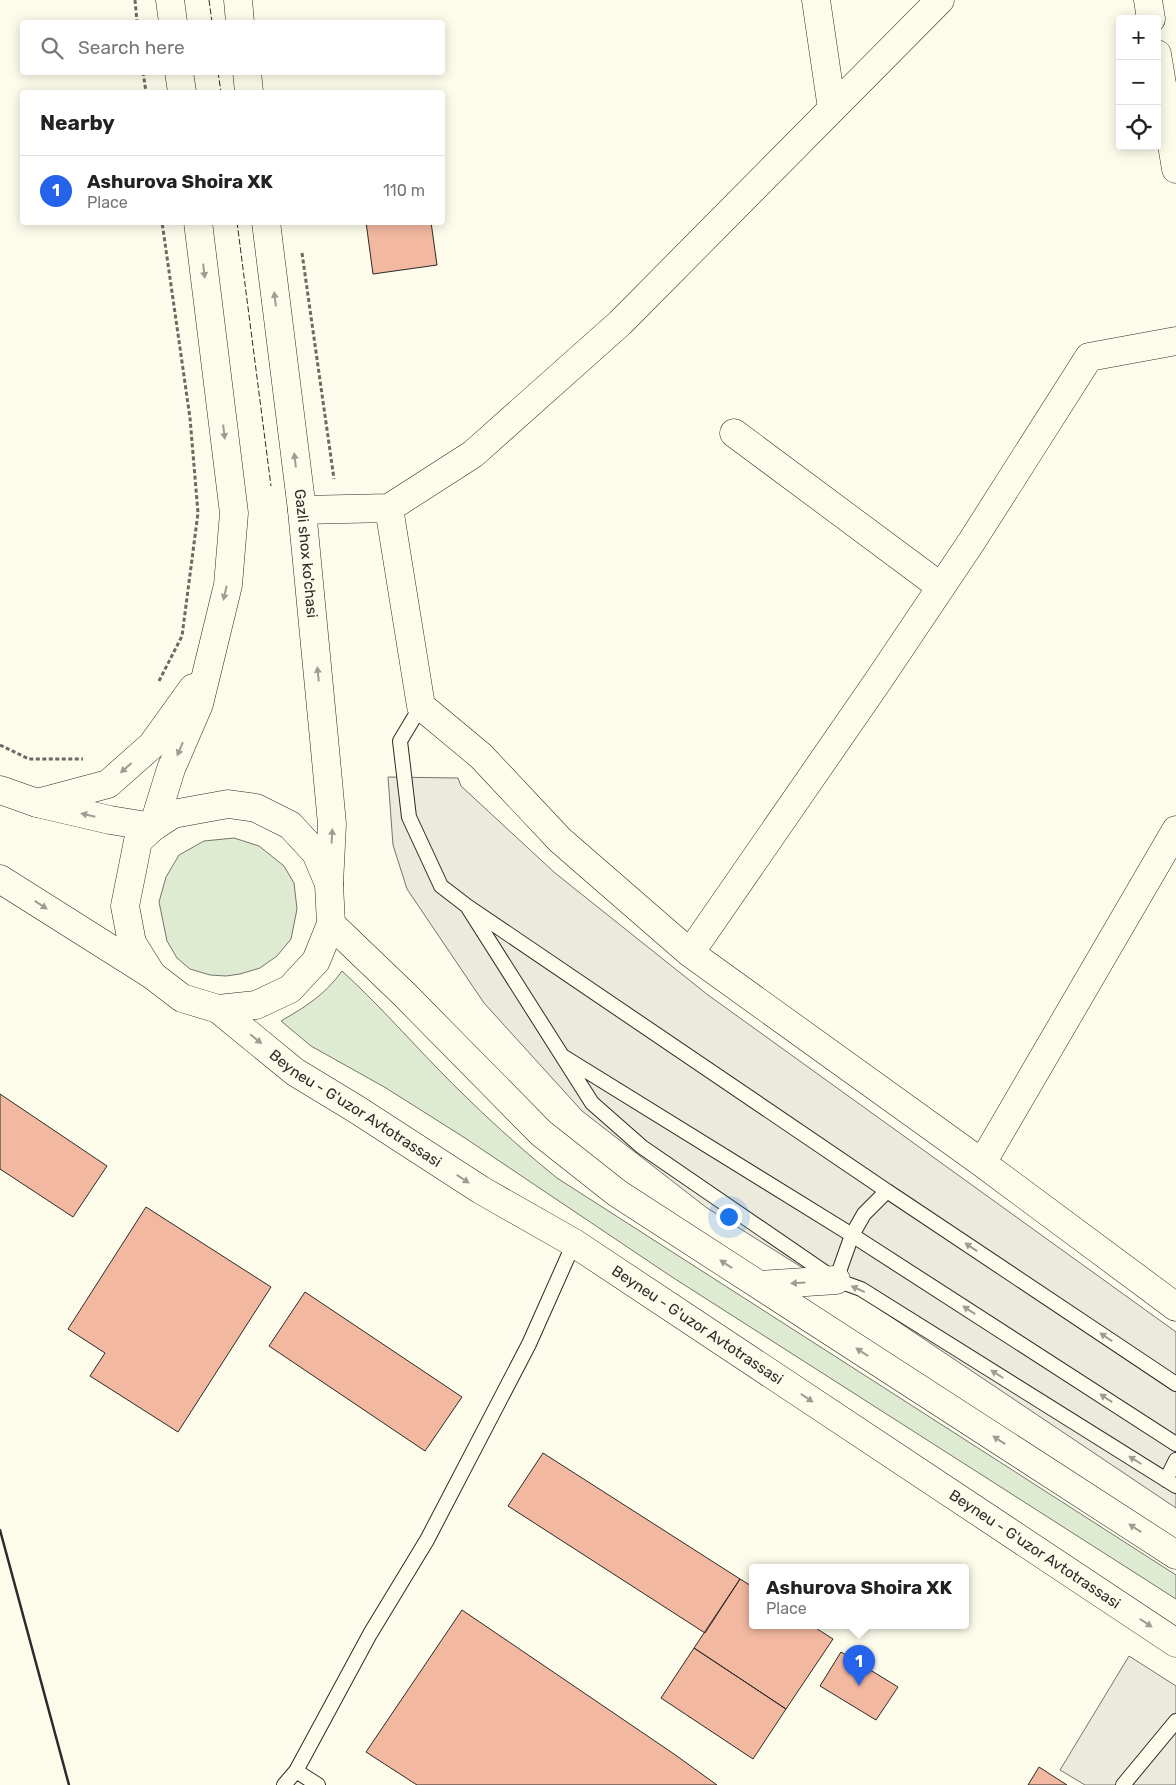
<!DOCTYPE html>
<html lang="en">
<head>
<meta charset="utf-8">
<style>
	body { margin:0; font-family:Rubik,sans-serif; background:#f2f2f2; color:#222 }
	.controls { position:absolute; right:15px; top:15px; display:grid; overflow:hidden; border-radius:5px; box-shadow:0 2px 12px #0003 }
	.controls button { width:45px; height:45px; display:grid; place-items:center; padding:0; border:0; border-bottom:1px solid #e0e0e0; background:#fff; color:#222; font:25px sans-serif }
	.you { position:absolute; left:728px; top:1216px; width:18px; height:18px; margin:-12px; border:4px solid #fff; border-radius:50%; background:#1a73e8; box-shadow:0 0 0 8px #1a73e833 }
	.badge { display:grid; place-items:center; width:32px; height:32px; border-radius:50%; background:#2563eb; color:#fff; font-size:16px; font-weight:700 }
	.pin { position:absolute; translate:-50% -41px; filter:drop-shadow(0 1px 2px #0008) }
	.pin::after { content:''; position:absolute; top:26px; width:18px; height:15px; background:inherit; clip-path:polygon(0 0,100% 0,50% 100%) }
	.popup { position:absolute; left:749px; top:1564px; width:220px; height:65px; box-sizing:border-box; display:grid; place-content:center; border-radius:5px; background:#fff; filter:drop-shadow(0 1px 4px #0005); font-size:16px; white-space:nowrap; color:#767676 }
	.popup b { font-size:19px; color:#222 }
	.popup::after { content:''; position:absolute; left:50%; top:100%; margin-left:-10px; border:10px solid transparent; border-top-color:#fff }
	.list { margin:0; padding:0; list-style:none }
	h2 { display:flex; justify-content:space-between; align-items:center; height:65px; margin:0; padding:0 20px; font-size:21px }
	h2 small { font-size:16px; font-weight:400; color:#767676 }
	.list li { display:grid; grid-template-columns:32px 1fr auto; gap:15px; align-items:center; box-sizing:border-box; height:70px; padding:0 20px; border-top:1px solid #e0e0e0 }
	.list b { display:block; font-size:19px; white-space:nowrap }
	.list p { margin:0; font-size:16px; white-space:nowrap; color:#767676 }
	.list em { font-size:16px; font-style:normal; color:#767676 }
	.icon { flex:none; width:28px; height:28px; fill:none; stroke:currentColor; stroke-width:2; stroke-linecap:round; stroke-linejoin:round }
	.map { position:relative; flex:none; width:1176px; height:1785px; overflow:hidden }
	.search { position:absolute; background:#fff; box-shadow:0 2px 12px #0003; left:20px; top:20px; width:425px; height:55px; display:flex; align-items:center; gap:12px; box-sizing:border-box; padding:0 18px; border-radius:5px; color:#767676; font-size:19px }
	.panel { position:absolute; background:#fff; box-shadow:0 2px 12px #0003; left:20px; top:90px; width:425px; height:135px; border-radius:5px }
	.map>svg:first-child { display:block }
	.green { fill:#deebd1; stroke:#74746e }
	.parking { fill:#eceadb; stroke:#74746e }
	.building { fill:#f2b8a0; stroke:#2b2b2b }
	.lines { fill:none; stroke-linecap:round; stroke-linejoin:round }
	.service-casing { stroke:#2b2b2b; stroke-width:16 }
	.minor-casing { stroke:#2b2b2b; stroke-width:29 }
	.primary-casing { stroke:#2b2b2b; stroke-width:29 }
	.trunk-casing { stroke:#2b2b2b; stroke-width:29 }
	.path { stroke:#6a6964; stroke-width:3; stroke-dasharray:4 2.5; stroke-linecap:butt }
	.service { stroke:#fdfbea; stroke-width:14 }
	.minor { stroke:#fdfbea; stroke-width:28 }
	.primary { stroke:#fdfbea; stroke-width:28 }
	.trunk { stroke:#fdfbea; stroke-width:28 }
	.fence { stroke:#2b2b2b; stroke-width:1; stroke-dasharray:6 2.5; stroke-linecap:butt }
	.wall { stroke:#2b2b2b; stroke-width:2.5 }
	.oneway { fill:#9e9d94 }
	.labels { text-anchor:middle; stroke-width:4; stroke-linejoin:round; paint-order:stroke }
	.street-label { font-size:15px; fill:#2b2b2b; stroke:#fdfbea }
</style>
</head>
<body>
<div class="map">
<svg width="1176" height="1785" viewBox="0 0 1176 1785">
	<rect width="100%" height="100%" fill="#fdfbea"/>
	<!-- green -->
	<path class="green" d="M234 838 259 846 284 866 294 883 297 909 291 939 277 956 260 968 240 974 226 976 210 975 190 969 177 958 167 941 159 902 166 877 179 855 204 841Z
		M342 971C376 1002 406 1036 438 1069 476 1108 515 1144 557 1178L1176 1575V1599L672 1277 465 1138 386 1088 311 1046 281 1021C305 1007 325 995 342 971Z"/>
	<!-- parking -->
	<path class="parking" d="M388 777 458 778 461 786 555 873 708 995 1176 1332V1508L836 1280 814 1275 707 1208 582 1111 484 1003 407 889 393 845Z
		M1129 1656 1176 1686V1785H1085L1060 1770Z"/>
	<!-- building -->
	<path class="building" d="M366 222H431L437 265 373 274Z
		M0 1094 107 1166 73 1217 0 1169Z
		M146 1207 271 1287 178 1432 90 1376 105 1353 68 1329Z
		M305 1292 462 1397 425 1451 269 1346Z
		M543 1453 740 1579 705 1633 508 1506Z
		M740 1579 753 1587V1625H811L833 1639 786 1709 694 1648Z
		M462 1610 674 1754 717 1785H417L366 1752Z
		M694 1648 786 1709 753 1759 661 1698Z
		M841 1652 898 1687 876 1720 820 1686Z
		M1039 1767 1067 1785H1028Z"/>
	<g class="lines">
		<defs>
			<path id="service" d="M421 706 400 741 409 817 441 886 467 906 887 1191 864 1214 852 1235 836 1280
				M467 906 592 1103 642 1147 836 1280 861 1289 1176 1486
				M564 1057 852 1235 1176 1444
				M887 1191 1176 1384
				M1166 1480 1176 1460
				M284 1785 296 1771
				M318 1785 296 1771 370 1634 427 1540 529 1344 574 1243
				M1123 1785 1176 1721"/>
			<path id="minor" d="M816 0 832 109
				M1148 0 1151 19
				M1157 54 1176 169
				M734 433 941 587
				M389 508 421 706 481 756 560 840 690 953 982 1163 1176 1307
				M302 510 389 508 473 454 620 323 940 0
				M690 953 878 681 972 541 1089 357 1176 341
				M982 1163 1176 830"/>
			<path id="primary" d="M0 790 37 803 110 820 153 827
				M0 879 152 975"/>
			<g id="trunk">
				<path d="M170 0 173 22"/>
				<path d="M238 0 240 22"/>
				<path d="M179 72 182 92"/>
				<path d="M247 72 249 92"/>
				<path id="s1" d="M266 222 302 510 325 749 332 824 329 884"/>
				<path d="M37 803 108 784 152 745 193 688"/>
				<path d="M228 804 256 808 290 825 316 853 329 884 331 924 316 961 290 989 256 1005 218 1009 182 998 152 975 132 943 125 906 138 841 153 827 173 814Z"/>
				<path d="M153 827 171 769 199 704 228 585 234 513 198 222"/>
				<path d="M331 924 404 994 541 1133 617 1193 1176 1555"/>
				<path id="s2" d="M218 1009 295 1072 356 1109 481 1190 574 1243 1176 1643"/>
				<path d="M760 1285 836 1280"/>
			</g>
		</defs>
		<!-- service casing -->
		<use href="#service" class="service-casing"/>
		<!-- minor casing -->
		<use href="#minor" class="minor-casing"/>
		<!-- primary casing -->
		<use href="#primary" class="primary-casing"/>
		<!-- trunk casing -->
		<use href="#trunk" class="trunk-casing"/>
		<!-- path -->
		<path class="path" d="M135 0 137 22
			M143 72 146 92
			M302 253 334 479
			M159 681 182 636 198 513 190 418 162 222
			M0 745 29 759H83"/>
		<!-- service -->
		<use href="#service" class="service"/>
		<!-- minor -->
		<use href="#minor" class="minor"/>
		<!-- primary -->
		<use href="#primary" class="primary"/>
		<!-- trunk -->
		<use href="#trunk" class="trunk"/>
		<!-- fence -->
		<path class="fence" d="M209 0 212 22
			M218 72 221 92
			M237 222 271 486"/>
		<!-- wall -->
		<path class="wall" d="M0 1530 69 1785"/>
	</g>
	<!-- one-way arrows -->
	<defs><path id="oneway-solid" d="M-6-.8H1V-3.2L6.5 0L1 3.2V.8H-6Z" transform="scale(1.25)"/></defs>
	<g class="oneway">
		<use href="#oneway-solid" transform="translate(204 271) rotate(83)"/>
		<use href="#oneway-solid" transform="translate(275 299) rotate(-97)"/>
		<use href="#oneway-solid" transform="translate(224 432) rotate(83)"/>
		<use href="#oneway-solid" transform="translate(295 460) rotate(-97)"/>
		<use href="#oneway-solid" transform="translate(225 593) rotate(103)"/>
		<use href="#oneway-solid" transform="translate(318 674) rotate(-96)"/>
		<use href="#oneway-solid" transform="translate(180 749) rotate(113)"/>
		<use href="#oneway-solid" transform="translate(126 768) rotate(139)"/>
		<use href="#oneway-solid" transform="translate(88 815) rotate(-167)"/>
		<use href="#oneway-solid" transform="translate(332 836) rotate(-87)"/>
		<use href="#oneway-solid" transform="translate(41 905) rotate(33)"/>
		<use href="#oneway-solid" transform="translate(256 1039) rotate(39)"/>
		<use href="#oneway-solid" transform="translate(463 1179) rotate(33)"/>
		<use href="#oneway-solid" transform="translate(971 1247) rotate(-146)"/>
		<use href="#oneway-solid" transform="translate(726 1264) rotate(-147)"/>
		<use href="#oneway-solid" transform="translate(798 1283) rotate(176)"/>
		<use href="#oneway-solid" transform="translate(858 1289) rotate(-156)"/>
		<use href="#oneway-solid" transform="translate(969 1310) rotate(-147)"/>
		<use href="#oneway-solid" transform="translate(1106 1337) rotate(-146)"/>
		<use href="#oneway-solid" transform="translate(862 1352) rotate(-147)"/>
		<use href="#oneway-solid" transform="translate(997 1374) rotate(-148)"/>
		<use href="#oneway-solid" transform="translate(807 1398) rotate(34)"/>
		<use href="#oneway-solid" transform="translate(1106 1398) rotate(-147)"/>
		<use href="#oneway-solid" transform="translate(999 1440) rotate(-147)"/>
		<use href="#oneway-solid" transform="translate(1135 1460) rotate(-148)"/>
		<use href="#oneway-solid" transform="translate(1135 1528) rotate(-147)"/>
		<use href="#oneway-solid" transform="translate(1146 1623) rotate(34)"/>
	</g>
	<g class="labels">
		<!-- street labels -->
		<g class="street-label">
			<text dy="5" stroke="none"><textPath href="#s1" startOffset="334">Gazli shox ko'chasi</textPath></text>
			<text dy="5" stroke="none"><textPath href="#s2" startOffset="170">Beyneu - G'uzor Avtotrassasi</textPath></text>
			<text dy="5" stroke="none"><textPath href="#s2" startOffset="575">Beyneu - G'uzor Avtotrassasi</textPath></text>
			<text dy="5" stroke="none"><textPath href="#s2" startOffset="980">Beyneu - G'uzor Avtotrassasi</textPath></text>
		</g>
	</g>
</svg>
<div class="controls">
<button>+</button>
<button>−</button>
<button><svg class="icon" aria-label="locate" viewBox="0 0 24 24"><circle cx="12" cy="12" r="6"/><path d="M12 2v4M12 18v4M2 12h4M18 12h4"/></svg></button>
</div>
<div class="you"></div>
<div class="pin badge" style="left:859px;top:1686px">1</div>
<div class="popup"><b>Ashurova Shoira XK</b>Place</div>
<div class="search"><svg class="icon" aria-label="search" viewBox="0 0 24 24"><circle cx="10" cy="10" r="6"/><path d="M15 15l6 6"/></svg>Search here</div>
<section class="panel">
<h2>Nearby<small></small></h2>
<ul class="list">
<li><span class="badge">1</span><div><b>Ashurova Shoira XK</b><p>Place</p></div><em>110 m</em></li>
</ul>
</section>
</div>
</body>
</html>
